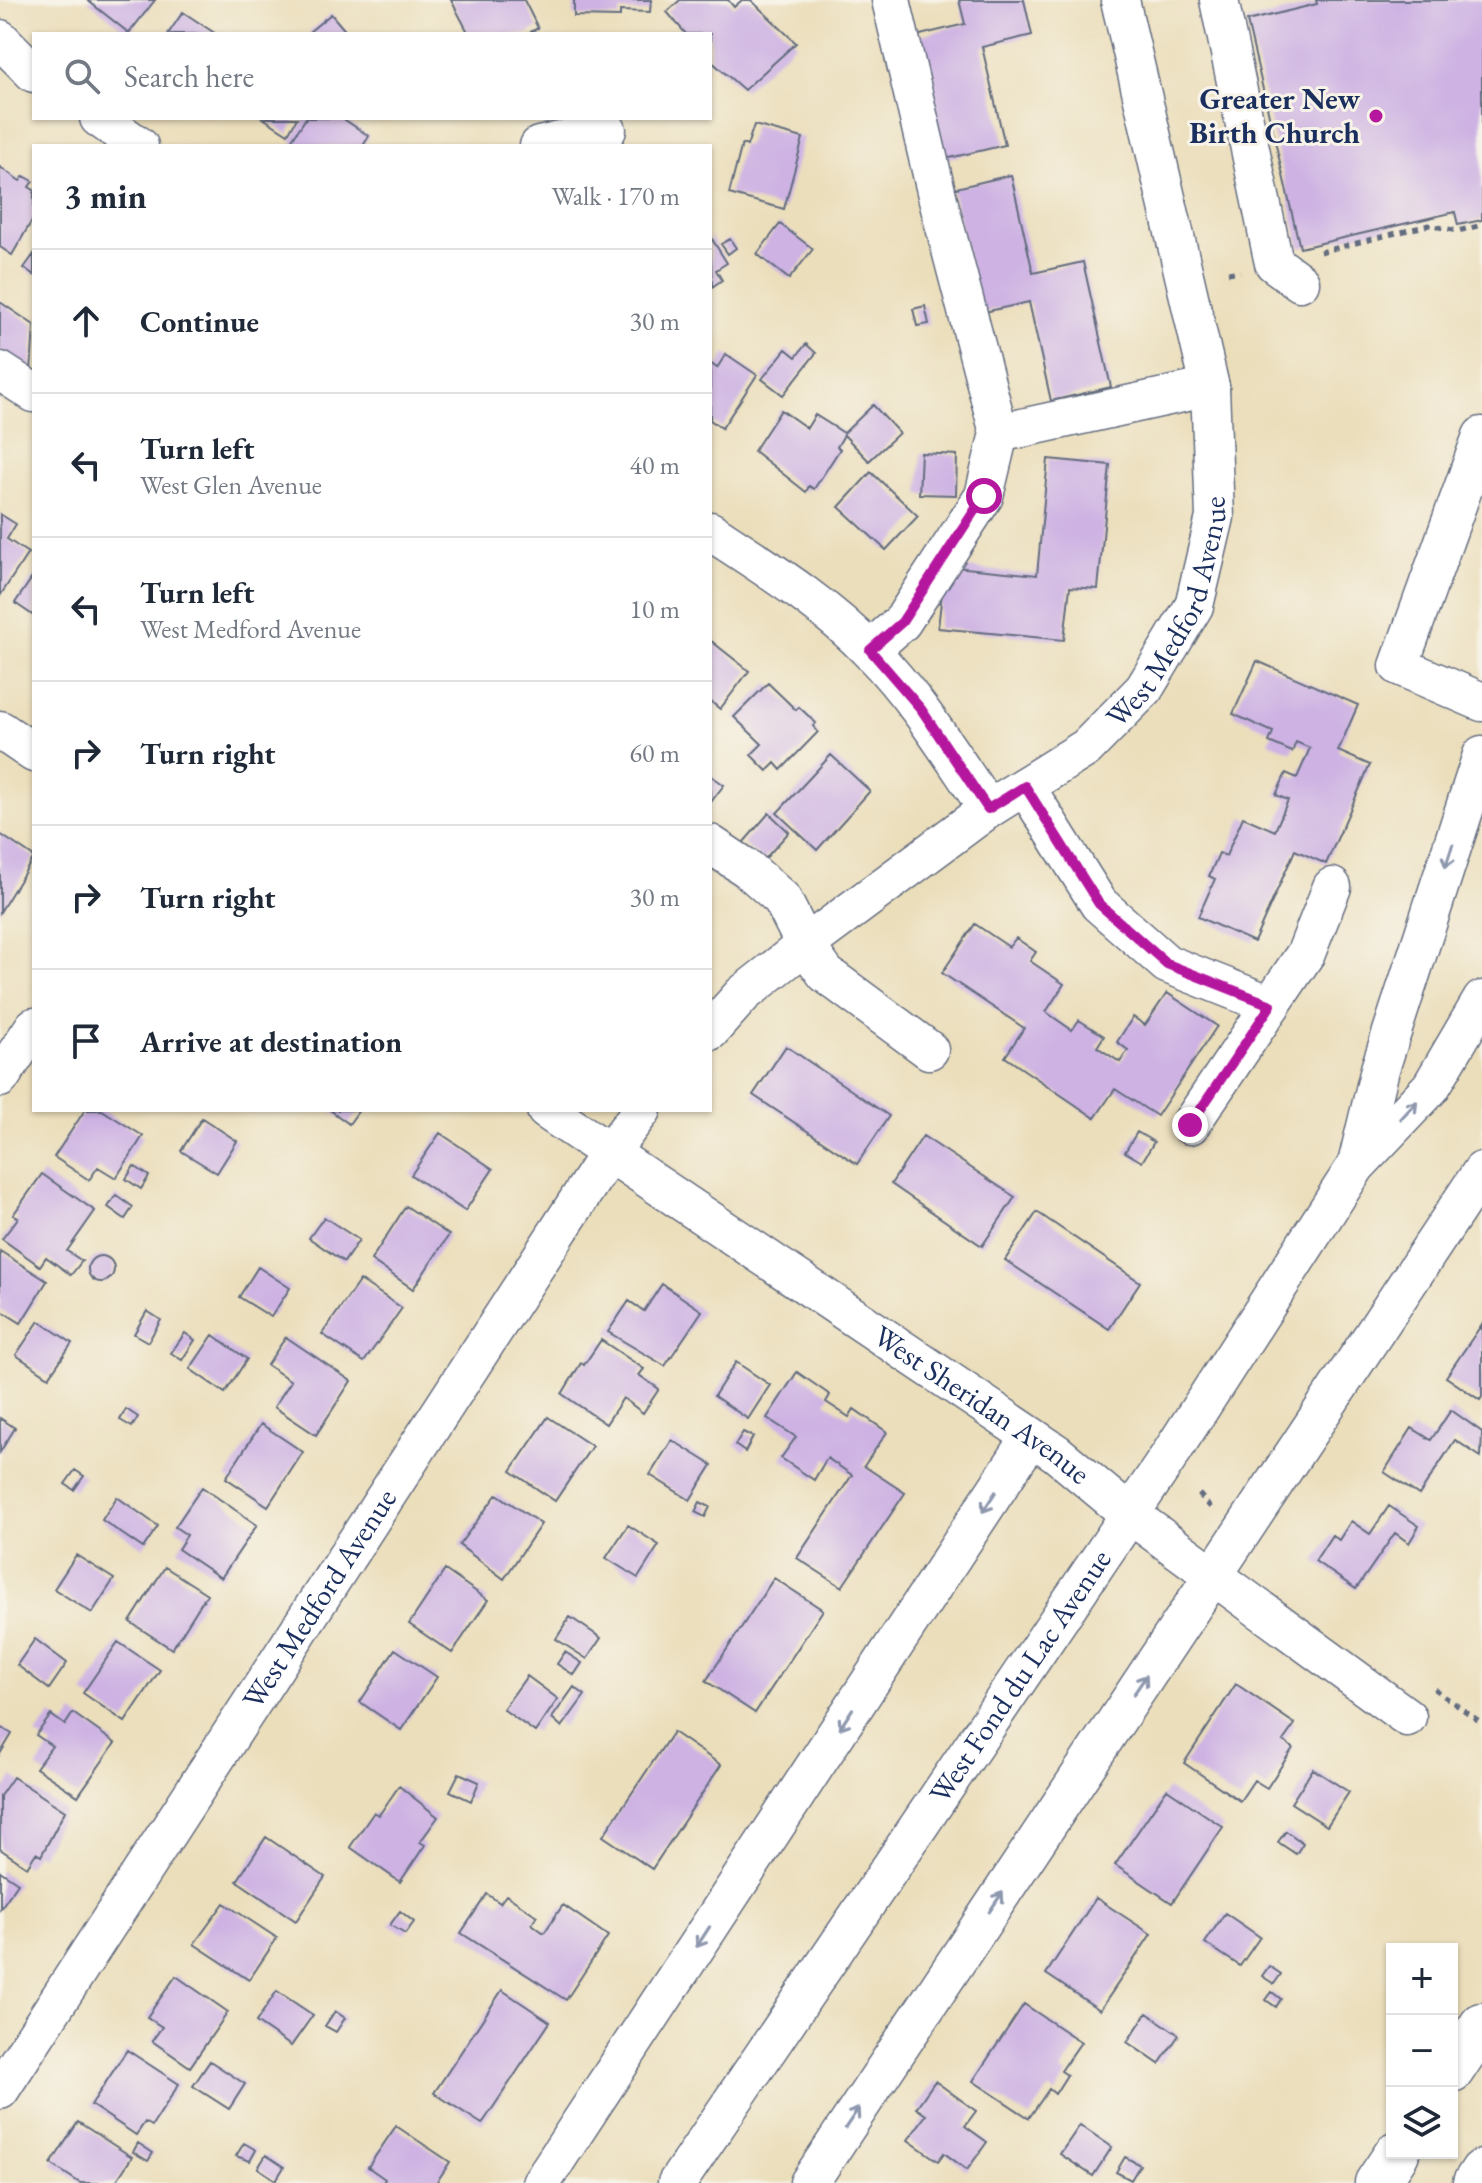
<!DOCTYPE html>
<html lang="en">
<head>
<meta charset="utf-8">
<style>
	body { margin:0; font-family:"EB Garamond",serif; background:#f6f6f7; color:#1f2937 }
	.controls { position:absolute; right:24px; bottom:24px; display:grid; overflow:hidden; border-radius:0px; box-shadow:0 2px 6px #0004 }
	.controls button { width:72px; height:72px; display:grid; place-items:center; padding:0; border:0; border-bottom:2px solid #e0e1e3; background:#fff; color:#1f2937; font:40px sans-serif }
	.stop { position:absolute; width:24px; height:24px; margin:-18px; border:6px solid #b5179e; border-radius:50%; background:#fff }
	.stop.end { background:#b5179e; border-color:#fff; box-shadow:0 2px 8px #0008 }
	.list { margin:0; padding:0; list-style:none }
	h2 { display:flex; justify-content:space-between; align-items:center; height:104px; margin:0; padding:0 32px; font-size:34px }
	h2 small { font-size:26px; font-weight:400; color:#747a83 }
	.list li { display:grid; grid-template-columns:52px 1fr auto; gap:24px; align-items:center; box-sizing:border-box; height:144px; padding:0 32px; border-top:2px solid #e0e1e3 }
	.list b { display:block; font-size:30px; white-space:nowrap }
	.list p { margin:0; font-size:26px; white-space:nowrap; color:#747a83 }
	.list em { font-size:26px; font-style:normal; color:#747a83 }
	.icon { flex:none; width:44px; height:44px; fill:none; stroke:currentColor; stroke-width:2; stroke-linecap:round; stroke-linejoin:round }
	.map { position:relative; flex:none; width:1482px; height:2183px; overflow:hidden }
	.search { position:absolute; background:#fff; box-shadow:0 2px 6px #0004; left:32px; top:32px; width:680px; height:88px; display:flex; align-items:center; gap:20px; box-sizing:border-box; padding:0 28px; border-radius:0px; color:#747a83; font-size:30px }
	.panel { position:absolute; background:#fff; box-shadow:0 2px 6px #0004; left:32px; top:144px; width:680px; height:968px; border-radius:0px }
	.map>svg:first-child { display:block }
	.building { fill:#cdb2e3 }
	.lines { fill:none; stroke-linecap:round; stroke-linejoin:round }
	.minor-casing { stroke:#646c7f; stroke-width:41 }
	.highway-casing { stroke:#646c7f; stroke-width:47 }
	.path { stroke:#646c7f; stroke-width:5; stroke-dasharray:6 6; stroke-linecap:butt }
	.minor { stroke:#fff; stroke-width:38 }
	.highway { stroke:#fff; stroke-width:44 }
	.oneway { stroke:#8d97ae }
	.route { stroke:#b5179e; stroke-width:10 }
	.poi-dot { fill:#b5179e; stroke:#f7f3e8; stroke-width:3 }
	.labels { text-anchor:middle; stroke-width:6; stroke-linejoin:round; paint-order:stroke }
	.poi-label { font-size:30px; font-weight:bold; fill:#1b2f5e; stroke:#f7f3e8; text-anchor:end }
	.street-label { font-size:30px; fill:#1b2f5e; stroke:#f7f3e8 }
</style>
</head>
<body>
<div class="map">
<svg width="1482" height="2183" viewBox="0 0 1482 2183">
	<rect width="100%" height="100%" fill="#f7f3e8"/>
	<filter id="ink" filterUnits="userSpaceOnUse"><feTurbulence type="fractalNoise" baseFrequency=".0125" numOctaves="2"/><feDisplacementMap in="SourceGraphic" scale="16" xChannelSelector="R" yChannelSelector="G"/><feConvolveMatrix kernelMatrix="1 2 1 2 8 2 1 2 1" color-interpolation-filters="sRGB"/></filter>
	<filter id="wash" filterUnits="userSpaceOnUse"><feTurbulence type="fractalNoise" baseFrequency=".006" numOctaves="4" result="noise"/><feDisplacementMap in="SourceGraphic" scale="32" xChannelSelector="R" yChannelSelector="G"/><feGaussianBlur stdDeviation="1.8" result="paint"/><feColorMatrix in="noise" values="0 0 0 0 0 0 0 0 0 0 0 0 0 0 0 0 0 1.4 0 .05"/><feComposite in="paint" operator="in"/></filter>
	<g filter="url(#wash)">
		<rect width="100%" height="100%" fill="#ebdebb"/>
		<g id="blocks">
			<!-- building -->
			<path class="building" d="M87 0H155L129 33Z
				M451 0H524L538 28 527 34H469Z
				M574 0H651L650 12 620 11V17L574 16Z
				M680 0H728L734 7 742 0H751L796 43 744 90 710 60V34H686L667 12Z
				M959 0H1024L1032 35 982 47 1005 145 945 159 916 36 965 24Z
				M1316 0H1482V220L1458 225 1455 212 1300 248 1247 21 1317 4Z
				M183 12 216 34H168Z
				M331 14 348 34H310L309 32Z
				M263 118H297L288 134Z
				M306 118H342L369 136 363 146H298L291 141Z
				M754 125 803 138 784 209 729 194 742 144 747 146Z
				M0 167 20 181 24 176 33 181 29 187 34 190V217L12 255 0 247Z
				M1011 175 1033 273 1083 262 1111 387 1051 401 1029 302 980 313 952 189Z
				M780 224 813 249 789 279 757 254Z
				M710 236 727 263 716 270 722 280 712 287Z
				M730 239 736 248 728 254 721 244Z
				M34 254V275L24 268Z
				M0 302 34 325 31 372 0 351Z
				M925 306 929 324 917 326 913 309Z
				M806 344 816 353 783 395 762 379 786 349 796 357Z
				M726 354 757 375 722 428 710 420V363L717 368Z
				M873 405 899 433 869 461 844 435 837 447 840 449 814 489 809 486 806 492 754 451 781 410 807 428 815 415 844 433Z
				M921 453 957 455 956 495 919 494Z
				M1048 459 1110 465 1098 589 1070 587 1064 640 938 628 945 566 1037 575Z
				M871 472 918 516 886 550 839 507Z
				M0 514 16 524 7 539 28 553 0 596Z
				M34 575V616L15 603Z
				M710 640 749 671 720 709 710 701Z
				M1257 661 1358 705 1338 751 1370 765 1326 864 1295 850 1254 942 1198 917 1215 879 1209 876 1219 853 1226 856 1243 817 1275 831 1288 800 1276 795 1286 773 1297 778 1310 748 1296 742 1292 752 1269 742 1273 732 1233 714Z
				M768 683 796 710 799 707 816 723 813 726 818 732 781 770 775 763 767 771 751 755 762 744 734 717Z
				M831 755 870 791 817 850 777 813Z
				M710 775 724 785 710 803Z
				M769 813 789 832 763 861 743 843Z
				M0 834 34 857 0 912Z
				M975 924 1009 947 1016 938 1036 952 1030 961 1064 984 1046 1012 1072 1030 1079 1020 1104 1036 1097 1047 1120 1062 1128 1050 1117 1042 1133 1017 1145 1025 1167 993 1217 1026 1157 1116 1115 1089 1095 1118 1005 1057 1024 1028 942 973Z
				M786 1046 889 1116 857 1164 753 1095Z
				M85 1110H102L143 1136 116 1178 98 1167 89 1180 54 1157Z
				M330 1110H359L349 1124Z
				M202 1118 237 1141 217 1173 181 1151Z
				M1137 1132 1154 1142 1142 1162 1125 1152Z
				M440 1133 493 1169 465 1211 411 1175Z
				M923 1136 1015 1197 982 1246 891 1184Z
				M134 1166 149 1176 141 1189 126 1179Z
				M42 1174 95 1211 67 1251 82 1261 71 1275 46 1257 40 1266 2 1239 18 1218 13 1215Z
				M116 1195 133 1207 125 1219 108 1207Z
				M406 1206 449 1235 413 1289 371 1260Z
				M1037 1212 1140 1282 1109 1329 1005 1260Z
				M324 1217 359 1240 344 1262 309 1238Z
				M0 1251 47 1281 21 1323 0 1310Z
				M88 1269a13 13 0 1 1 26 0a13 13 0 1 1-26 0Z
				M258 1267 290 1288 271 1317 239 1297Z
				M360 1280 402 1308 364 1362 322 1334Z
				M662 1284 702 1311 665 1366 608 1332 629 1301 644 1311Z
				M147 1311 161 1320 148 1342 134 1334Z
				M39 1321 72 1343 49 1377 16 1355Z
				M1482 1324V1397L1480 1400 1446 1377Z
				M185 1333 195 1340 182 1360 171 1353Z
				M213 1335 247 1359 225 1393 190 1369Z
				M286 1337 351 1381 316 1435 274 1407 291 1381 267 1365Z
				M601 1340 644 1369 639 1375 659 1389 643 1413 623 1398 606 1424 562 1394 581 1363 584 1365Z
				M736 1362 770 1385 748 1419 714 1396Z
				M797 1372 830 1395 826 1402 849 1417 854 1409 887 1432 864 1466 905 1493 842 1587 797 1558 852 1475 827 1458 814 1480 781 1458 796 1437 767 1418Z
				M126 1409 138 1417 132 1427 120 1420Z
				M1451 1410 1482 1432 1481 1457 1455 1440 1419 1495 1384 1472 1412 1428 1431 1440Z
				M548 1417 592 1446 555 1501 511 1471Z
				M0 1418 15 1428 0 1452Z
				M261 1424 303 1452 268 1506 226 1478Z
				M743 1432 753 1437 745 1452 735 1445Z
				M672 1440 712 1465 690 1500 650 1475Z
				M75 1470 84 1476 74 1490 65 1484Z
				M202 1487 257 1525 221 1578 178 1549 187 1535 175 1527Z
				M497 1494 541 1524 504 1579 459 1545Z
				M117 1497 158 1526 143 1548 102 1520Z
				M700 1502 710 1507 705 1517 695 1512Z
				M1389 1506 1419 1526 1409 1543 1395 1533 1356 1589 1315 1561 1332 1535 1339 1540 1351 1521 1370 1534Z
				M628 1525 659 1545 638 1578 606 1558Z
				M76 1555 114 1579 92 1613 54 1589Z
				M165 1567 207 1594 172 1649 130 1622Z
				M445 1570 488 1600 452 1653 409 1624Z
				M774 1578 823 1610 755 1713 706 1681Z
				M570 1617 601 1638 587 1659 556 1639Z
				M35 1639 67 1663 49 1689 17 1665Z
				M118 1642 160 1670 125 1722 83 1693Z
				M395 1649 437 1677 401 1730 360 1702Z
				M565 1652 582 1663 574 1675 557 1664Z
				M527 1676 558 1699 535 1732 503 1709Z
				M1236 1684 1295 1724 1283 1741 1293 1748 1267 1788 1254 1780 1240 1801 1184 1763Z
				M574 1687 585 1695 562 1727 552 1718Z
				M73 1713 115 1743 78 1796 36 1768 52 1746 36 1735 51 1715 65 1725Z
				M0 1727 12 1734 0 1754Z
				M673 1732 721 1765 652 1869 603 1836Z
				M1313 1769 1349 1792 1327 1826 1291 1803Z
				M459 1773 479 1782 471 1801 450 1791Z
				M13 1777 65 1811 41 1856 36 1853 27 1867 0 1849V1796Z
				M399 1786 438 1817 420 1842 425 1845 400 1882 350 1847 374 1812 379 1815Z
				M1167 1789 1223 1827 1172 1903 1115 1865Z
				M1286 1831 1303 1843 1296 1854 1278 1842Z
				M266 1837 325 1877 296 1921 237 1881Z
				M0 1871 18 1883 0 1909Z
				M487 1894 500 1903 506 1895 537 1916 532 1924 544 1933 563 1905 608 1936 566 2000 461 1933Z
				M1096 1898 1151 1934 1100 2010 1046 1974Z
				M224 1903 277 1938 249 1980 194 1944Z
				M400 1911 414 1922 405 1934 390 1925Z
				M1225 1913 1260 1937 1240 1966 1205 1943Z
				M1269 1966 1281 1974 1274 1984 1262 1976Z
				M176 1976 228 2012 190 2067 152 2041 162 2027 147 2017Z
				M502 1990 550 2022 482 2124 434 2093Z
				M277 1991 313 2015 291 2046 256 2022Z
				M1272 1992 1281 1999 1276 2007 1266 2000Z
				M1024 2004 1081 2042 1061 2071 1067 2075 1055 2094 1049 2089 1029 2118 973 2081Z
				M335 2011 345 2018 336 2032 325 2026Z
				M1147 2013 1179 2035 1159 2064 1127 2042Z
				M127 2050 179 2084 152 2126 145 2122 136 2135 91 2105Z
				M210 2061 245 2084 229 2109 193 2086Z
				M935 2081 976 2111 965 2126 987 2142 967 2170 944 2153 938 2161 908 2140 926 2115 916 2108Z
				M78 2122 132 2157 115 2183H80L51 2164Z
				M1080 2125 1112 2147 1093 2176 1060 2154Z
				M396 2126 450 2162 436 2183H383L385 2179 368 2167Z
				M138 2143 153 2153 148 2161 133 2152Z
				M244 2143 256 2150 250 2161 236 2156Z
				M266 2155 284 2167 276 2180 258 2168Z
				M1125 2157 1140 2165 1131 2180 1116 2172Z"/>
		</g>
	</g>
	<g filter="url(#ink)">
		<use href="#blocks" fill-opacity="0" stroke="#646c7f" stroke-width="2"/>
		<g class="lines">
			<defs>
				<g id="minor">
					<path d="M1219 0 1272 254 1274 263 1300 282"/>
					<path d="M0 39 34 73"/>
					<path d="M99 118 139 146"/>
					<path d="M539 146 607 130"/>
					<path d="M0 371 34 393"/>
					<path d="M999 433 1210 387"/>
					<path d="M1482 436 1399 666 1482 702"/>
					<path d="M710 531C765 567 825 604 871 652 917 699 951 755 988 809"/>
					<path d="M870 650 902 622 984 496 999 433 939 204 891 0"/>
					<path d="M0 730 34 753"/>
					<path d="M1025 786 1099 904 1167 964 1271 1005"/>
					<path d="M710 844 748 869 782 899 805 945 826 974 929 1050"/>
					<path id="s1" d="M710 1031 743 994 805 945 988 809 1086 748 1144 689 1194 606 1215 517 1210 387 1120 0"/>
					<path d="M0 1078 34 1027"/>
					<path id="s2" d="M546 1110 1056 1453 1128 1513 1407 1717"/>
					<path d="M1190 1125 1306 953 1332 887"/>
					<path d="M1357 1164 1380 1069 1482 755"/>
					<path id="s3" d="M0 2090 609 1153 642 1110"/>
					<path d="M541 2183 1031 1437"/>
					<path id="s4" d="M677 2183 1168 1458 1356 1166 1431 1087 1482 1000"/>
					<path d="M809 2183 1482 1171"/>
				</g>
				<path id="highway" d="M1452 2070 1482 2025
					M1377 2183 1397 2153
					M1475 2183 1482 2172"/>
			</defs>
			<!-- minor casing -->
			<use href="#minor" class="minor-casing"/>
			<!-- highway casing -->
			<use href="#highway" class="highway-casing"/>
			<!-- path -->
			<path class="path" d="M1320 252 1429 225 1458 231 1482 225
				M1228 273 1240 271
				M1199 1494 1213 1510
				M1434 1689 1482 1723"/>
			<!-- minor -->
			<use href="#minor" class="minor"/>
			<!-- highway -->
			<use href="#highway" class="highway"/>
		</g>
		<!-- one-way arrows -->
		<defs><path id="oneway-shaft" d="M-6 0H5M1.5-3L5.5 0L1.5 3" fill="none" stroke-width="1.6" stroke-linecap="round" stroke-linejoin="round" transform="scale(2)"/></defs>
		<g class="oneway">
			<use href="#oneway-shaft" transform="translate(1449 856) rotate(108)"/>
			<use href="#oneway-shaft" transform="translate(1409 1110) rotate(-47)"/>
			<use href="#oneway-shaft" transform="translate(989 1502) rotate(123)"/>
			<use href="#oneway-shaft" transform="translate(1140 1685) rotate(-56)"/>
			<use href="#oneway-shaft" transform="translate(846 1719) rotate(123)"/>
			<use href="#oneway-shaft" transform="translate(996 1902) rotate(-56)"/>
			<use href="#oneway-shaft" transform="translate(703 1937) rotate(123)"/>
			<use href="#oneway-shaft" transform="translate(852 2118) rotate(-56)"/>
		</g>
	</g>
	<g class="lines" filter="url(#ink)">
		<!-- route -->
		<path class="route" d="M984 496 902 622 870 650 921 709 988 809 1025 786 1099 904 1167 964 1271 1005 1190 1125"/>
	</g>
	<!-- markers -->
	<circle class="poi-dot" cx="1376" cy="116" r="8"/>
	<g class="labels">
		<!-- poi labels -->
		<g class="poi-label">
			<text x="1360" y="109">Greater New<tspan x="1360" dy="34">Birth Church</tspan></text>
		</g>
		<!-- street labels -->
		<g class="street-label">
			<text dy="10" stroke="none"><textPath href="#s1" startOffset="636">West Medford Avenue</textPath></text>
			<text dy="10" stroke="none"><textPath href="#s2" startOffset="526">West Sheridan Avenue</textPath></text>
			<text dy="10" stroke="none"><textPath href="#s3" startOffset="586">West Medford Avenue</textPath></text>
			<text dy="10" stroke="none"><textPath href="#s4" startOffset="612">West Fond du Lac Avenue</textPath></text>
		</g>
	</g>
</svg>
<div class="controls">
<button>+</button>
<button>−</button>
<button><svg class="icon" aria-label="layers" viewBox="0 0 24 24"><path d="M12 4l9 5-9 5-9-5zM3 14l9 5 9-5"/></svg></button>
</div>
<div class="stop" style="left:984px;top:496px"></div>
<div class="stop end" style="left:1190px;top:1125px"></div>
<div class="search"><svg class="icon" aria-label="search" viewBox="0 0 24 24"><circle cx="10" cy="10" r="6"/><path d="M15 15l6 6"/></svg>Search here</div>
<section class="panel">
<h2>3 min<small>Walk · 170 m</small></h2>
<ul class="list">
<li><svg class="icon" aria-label="ahead" viewBox="0 0 24 24"><path d="M12 20V5M6 11l6-6 6 6"/></svg><div><b>Continue</b></div><em>30 m</em></li>
<li><svg class="icon" aria-label="left" viewBox="0 0 24 24"><path d="M17 20v-9H6M10 6l-5 5 5 5"/></svg><div><b>Turn left</b><p>West Glen Avenue</p></div><em>40 m</em></li>
<li><svg class="icon" aria-label="left" viewBox="0 0 24 24"><path d="M17 20v-9H6M10 6l-5 5 5 5"/></svg><div><b>Turn left</b><p>West Medford Avenue</p></div><em>10 m</em></li>
<li><svg class="icon" aria-label="right" viewBox="0 0 24 24"><path d="M7 20v-9h11M14 6l5 5-5 5"/></svg><div><b>Turn right</b></div><em>60 m</em></li>
<li><svg class="icon" aria-label="right" viewBox="0 0 24 24"><path d="M7 20v-9h11M14 6l5 5-5 5"/></svg><div><b>Turn right</b></div><em>30 m</em></li>
<li><svg class="icon" aria-label="arrive" viewBox="0 0 24 24"><path d="M6 21V4h12l-3 4 3 4H6"/></svg><div><b>Arrive at destination</b></div></li>
</ul>
</section>
</div>
</body>
</html>
